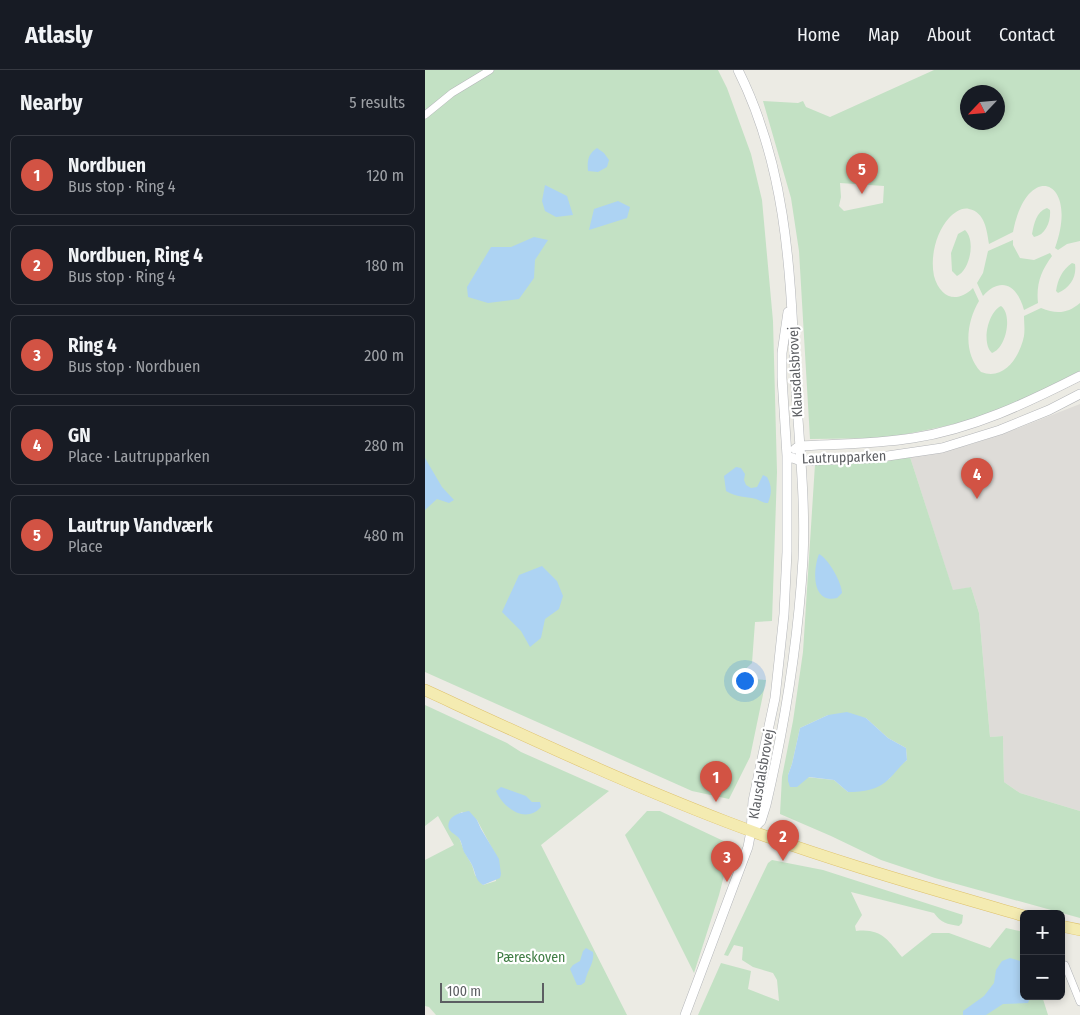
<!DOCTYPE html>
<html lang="en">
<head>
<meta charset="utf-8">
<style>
	body { margin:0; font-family:"Fira Sans Condensed",sans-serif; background:#20242c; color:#f1f3f6 }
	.controls { position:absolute; right:15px; bottom:15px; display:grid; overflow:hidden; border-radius:8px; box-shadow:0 2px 8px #0003 }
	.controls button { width:45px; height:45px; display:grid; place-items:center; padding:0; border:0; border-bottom:1px solid #363941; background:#171b24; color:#f1f3f6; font:25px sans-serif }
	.compass { position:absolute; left:535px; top:15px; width:45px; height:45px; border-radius:50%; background:#171b24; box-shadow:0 2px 8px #0003; rotate:244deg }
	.scale { position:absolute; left:15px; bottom:12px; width:104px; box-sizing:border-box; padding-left:5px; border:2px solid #5c5e62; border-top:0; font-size:14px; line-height:18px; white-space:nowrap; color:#5c5e62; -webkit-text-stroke:4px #fff; paint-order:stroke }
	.you { position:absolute; left:319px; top:610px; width:18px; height:18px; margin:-12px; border:4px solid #fff; border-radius:50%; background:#1a73e8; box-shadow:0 0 0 8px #1a73e833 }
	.badge { display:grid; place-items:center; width:32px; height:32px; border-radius:50%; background:#d25344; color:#fff; font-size:16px; font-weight:700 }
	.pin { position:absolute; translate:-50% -41px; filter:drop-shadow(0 1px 2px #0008) }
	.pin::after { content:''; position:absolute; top:26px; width:18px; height:15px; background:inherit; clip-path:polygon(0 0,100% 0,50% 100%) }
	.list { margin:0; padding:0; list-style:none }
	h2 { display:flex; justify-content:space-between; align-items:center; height:65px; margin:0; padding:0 20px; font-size:21px }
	h2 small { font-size:16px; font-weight:400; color:#9ea1a6 }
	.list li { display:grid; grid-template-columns:32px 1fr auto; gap:15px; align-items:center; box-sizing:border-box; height:80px; margin:0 10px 10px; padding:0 10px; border:1px solid #363941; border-radius:8px }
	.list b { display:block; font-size:19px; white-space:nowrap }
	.list p { margin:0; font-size:16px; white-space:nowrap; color:#9ea1a6 }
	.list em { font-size:16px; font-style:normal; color:#9ea1a6 }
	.map { position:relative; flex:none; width:655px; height:945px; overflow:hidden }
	header { display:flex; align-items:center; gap:30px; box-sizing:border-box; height:70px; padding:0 25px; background:#171b24; border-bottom:1px solid #363941 }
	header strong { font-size:24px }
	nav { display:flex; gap:28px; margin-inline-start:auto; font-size:18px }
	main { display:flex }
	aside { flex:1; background:#171b24 }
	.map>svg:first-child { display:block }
	.industrial { fill:#dedcd8 }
	.green { fill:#c3e1c4; fill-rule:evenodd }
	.water { fill:#add3f3 }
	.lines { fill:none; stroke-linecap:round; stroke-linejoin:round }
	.minor-casing { stroke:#b4b6b9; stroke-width:8 }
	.tertiary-casing { stroke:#b4b6b9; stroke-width:10 }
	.primary-casing { stroke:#dec16b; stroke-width:12 }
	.minor { stroke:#fff; stroke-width:7 }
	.tertiary { stroke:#fff; stroke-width:9 }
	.primary { stroke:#f4ebb1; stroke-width:11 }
	.labels { text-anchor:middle; stroke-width:4.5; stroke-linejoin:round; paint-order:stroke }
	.street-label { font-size:14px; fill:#5c5e62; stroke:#fff }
	.park-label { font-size:14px; fill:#407d44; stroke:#fff }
</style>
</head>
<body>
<header>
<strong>Atlasly</strong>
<nav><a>Home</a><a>Map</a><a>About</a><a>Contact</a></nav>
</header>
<main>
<aside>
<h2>Nearby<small>5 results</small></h2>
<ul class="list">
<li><span class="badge">1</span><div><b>Nordbuen</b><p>Bus stop · Ring 4</p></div><em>120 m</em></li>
<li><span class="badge">2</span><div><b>Nordbuen, Ring 4</b><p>Bus stop · Ring 4</p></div><em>180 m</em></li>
<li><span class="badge">3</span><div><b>Ring 4</b><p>Bus stop · Nordbuen</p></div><em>200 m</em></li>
<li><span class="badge">4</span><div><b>GN</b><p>Place · Lautrupparken</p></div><em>280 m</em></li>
<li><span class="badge">5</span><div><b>Lautrup Vandværk</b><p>Place</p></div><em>480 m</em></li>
</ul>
</aside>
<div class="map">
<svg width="655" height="945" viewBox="0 0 655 945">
	<rect width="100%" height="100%" fill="#ecebe4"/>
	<!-- industrial -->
	<path class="industrial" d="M655 334V741L595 723 579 712 578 666 565 667 554 543 546 517 528 521 485 387 513 382 547 374 583 362Z"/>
	<!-- green -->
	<path class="green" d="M0 0H293L302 18 326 84 337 130 348 251 352 402 347 551 330 552 327 593 311 608 341 610 325 687 304 729 267 721 0 602Z
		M509 0H655V171L642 174 633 180 630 178C655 109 602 89 588 162L564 174C562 161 560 142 544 139 537 137 529 143 524 148 511 162 505 187 509 206 515 228 532 234 548 218L554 231C541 253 538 283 556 302 580 311 595 286 599 266 600 259 599 252 599 246L616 238C631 244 642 244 655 233V301L602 328 556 347 521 356 462 368 385 369 374 181 366 128 338 31 373 33 378 31 381 37 405 47ZM542 22H572V52H542ZM415 113 459 116 458 133 419 141 414 136 416 127Z
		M622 138 625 140C626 151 621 165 609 167L607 164C609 154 611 142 622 138Z
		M540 160C551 170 545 200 532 206L527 201 526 183 533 164Z
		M588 170V175L595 188 609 190 625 183 627 186C616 201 611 214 613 233L599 240C593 217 577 205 558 226L552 213 558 203 563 181Z
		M647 193 650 194C652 207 645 218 633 223L631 221C633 209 637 200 647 193Z
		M576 236C588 245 581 279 567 283 556 273 563 242 576 236Z
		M485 387 528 520 546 517 554 543 565 667 578 666 579 712 595 723 655 741V848L510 808 456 790 406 766 355 744 357 707 368 651 378 582 390 394ZM403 645 441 648 463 668 481 678 482 690 473 697 464 709 423 722 409 710 363 705 367 694 375 658Z
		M0 635 82 673 96 682 184 721 116 775 202 945H11L4 937 0 936V790L29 775 13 746 0 756ZM37 742 52 750 69 782 71 811 58 815 50 805 47 795 39 781 27 748Z
		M222 741H235L307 775 294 825 269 903 200 765Z
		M347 790 398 800 538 845 537 853 534 856C522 854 516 853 509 843L426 822 437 845 430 856 431 861C456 858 463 870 477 887L507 863H524L565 878 581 858 599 862V926H617L623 945H273L296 893 326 901 323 919 354 931 352 910 348 903 328 897 317 890 318 877 309 875 303 886 299 885 343 793Z"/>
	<!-- water -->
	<path class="water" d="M172 78 179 83 184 90 182 97 173 102 163 101C162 91 163 84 172 78Z
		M120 115 142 126 148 145 131 147 120 141 117 131Z
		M193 131 205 137 202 148 164 160 169 139Z
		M109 167 123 170 110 190 109 208 94 229 63 233 43 227 42 217 66 177H86Z
		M0 388 17 417 29 430 24 433 12 429 0 440Z
		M311 397 316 398 320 404 319 410 321 415 326 418 332 417 338 405 342 407C347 416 347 423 343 433 338 433 336 431 331 429 319 426 313 428 301 421L299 406Z
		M394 484C403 488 417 513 417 523L412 528C386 534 388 499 394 484Z
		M117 496 132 511 138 526 134 539 120 549 116 568 105 577 96 561 77 542 94 505Z
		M422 642 441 648 463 668 481 678 482 690C475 696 471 702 465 708 454 720 438 722 423 722L409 710 384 707 372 717H365L363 711V705L367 694 375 658 403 645Z
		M76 717 101 726 107 732H115L116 737C101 754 79 739 71 721Z
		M44 741 52 750 56 759 74 789 76 804 75 808 58 815C50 810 51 804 47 795 45 791 42 787 39 782 37 778 37 771 33 767 29 763 21 761 24 752 26 745 37 742 44 741Z
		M161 878 168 882C170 893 161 902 160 912L156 915H152L145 899 148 895 155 891 158 881Z
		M585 888 599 892V926H609L605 928 603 933 578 934 561 945H538V941L559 926 569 913 571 900 577 891Z"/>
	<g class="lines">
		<defs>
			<path id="minor" d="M0 45 27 23 65 0
				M640 895 655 932"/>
			<path id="tertiary" d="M313 0C361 96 365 196 370 301 373 364 381 427 378 489 373 572 360 654 341 735L336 751 326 761
				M370 379 374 376C412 374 451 374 488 368 547 359 602 333 655 306
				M362 386 376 391 449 388 517 378 575 360 624 340 655 324
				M260 945 323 777 326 761 328 731 350 628 359 544 362 482V386L357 308V283L363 242"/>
			<path id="primary" d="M0 620C100 666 200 713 302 752 399 789 499 817 599 846
				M636 856 655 860"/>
		</defs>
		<!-- minor casing -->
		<use href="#minor" class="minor-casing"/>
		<!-- tertiary casing -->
		<use href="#tertiary" class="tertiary-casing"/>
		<!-- primary casing -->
		<use href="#primary" class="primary-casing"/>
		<!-- minor -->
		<use href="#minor" class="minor"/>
		<!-- tertiary -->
		<use href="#tertiary" class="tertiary"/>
		<!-- primary -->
		<use href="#primary" class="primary"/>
	</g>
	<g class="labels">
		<!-- street labels -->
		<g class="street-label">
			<text transform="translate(370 302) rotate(-93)" y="5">Klausdalsbrovej</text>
			<text transform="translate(419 387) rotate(-2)" y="5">Lautrupparken</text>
			<text transform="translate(336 704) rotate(-80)" y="5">Klausdalsbrovej</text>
		</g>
		<!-- park labels -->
		<g class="park-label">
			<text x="106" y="892">Pæreskoven</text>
		</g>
	</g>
</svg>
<div class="controls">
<button>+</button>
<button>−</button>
</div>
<svg class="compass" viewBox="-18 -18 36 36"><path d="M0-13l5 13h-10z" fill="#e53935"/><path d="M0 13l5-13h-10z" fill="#9ea1a6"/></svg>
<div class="scale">100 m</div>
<div class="you"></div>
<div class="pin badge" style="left:291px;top:732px">1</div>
<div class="pin badge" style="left:358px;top:791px">2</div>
<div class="pin badge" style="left:302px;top:812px">3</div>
<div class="pin badge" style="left:552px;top:429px">4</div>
<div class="pin badge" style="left:437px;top:124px">5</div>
</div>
</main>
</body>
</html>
